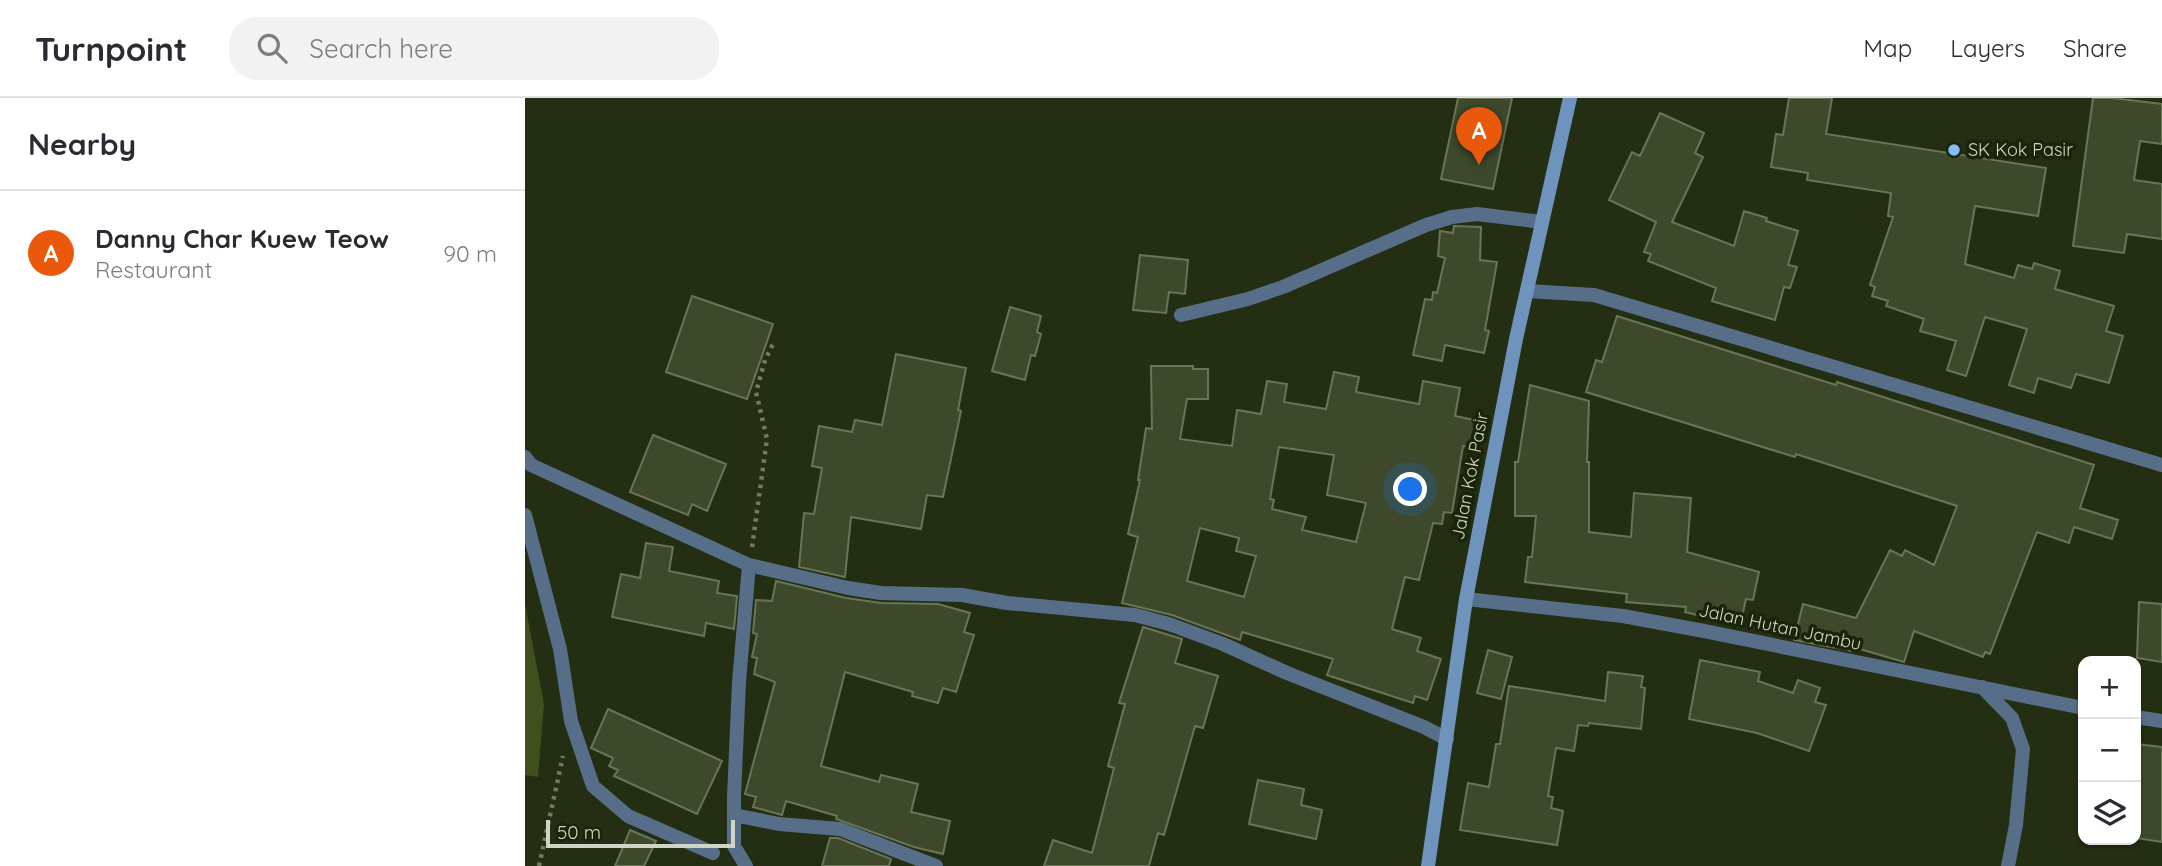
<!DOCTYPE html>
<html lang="en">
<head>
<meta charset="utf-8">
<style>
	body { margin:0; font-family:Quicksand,sans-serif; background:#f2f2f3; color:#2b2b33 }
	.controls { position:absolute; right:21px; bottom:21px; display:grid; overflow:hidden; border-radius:14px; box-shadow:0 2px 5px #0004 }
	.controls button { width:63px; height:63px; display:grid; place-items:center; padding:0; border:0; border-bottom:2px solid #e1e1e2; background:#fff; color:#2b2b33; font:35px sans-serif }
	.scale { position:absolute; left:21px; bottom:18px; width:189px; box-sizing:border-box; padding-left:7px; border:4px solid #ced5c5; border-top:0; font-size:19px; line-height:24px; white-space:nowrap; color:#ced5c5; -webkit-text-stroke:5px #1b2409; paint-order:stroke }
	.you { position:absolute; left:886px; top:392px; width:24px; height:24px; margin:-18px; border:5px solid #fff; border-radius:50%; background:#1a73e8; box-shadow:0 0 0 10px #1a73e833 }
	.badge { display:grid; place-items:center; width:46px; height:46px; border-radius:50%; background:#ea580c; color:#fff; font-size:23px; font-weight:700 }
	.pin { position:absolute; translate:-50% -58px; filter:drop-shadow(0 2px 4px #0008) }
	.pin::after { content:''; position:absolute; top:37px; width:24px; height:21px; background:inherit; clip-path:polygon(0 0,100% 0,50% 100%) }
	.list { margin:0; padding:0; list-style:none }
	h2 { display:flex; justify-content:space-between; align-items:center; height:91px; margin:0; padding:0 28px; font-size:30px }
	h2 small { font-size:23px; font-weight:400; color:#7c7c81 }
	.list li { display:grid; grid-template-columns:46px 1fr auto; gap:21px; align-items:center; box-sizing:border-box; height:126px; padding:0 28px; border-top:2px solid #e1e1e2 }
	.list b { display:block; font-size:26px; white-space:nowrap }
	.list p { margin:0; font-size:23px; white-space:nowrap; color:#7c7c81 }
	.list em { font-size:23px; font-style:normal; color:#7c7c81 }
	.icon { flex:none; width:38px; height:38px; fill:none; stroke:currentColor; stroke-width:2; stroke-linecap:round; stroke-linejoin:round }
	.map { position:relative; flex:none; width:1637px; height:768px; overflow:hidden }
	header { display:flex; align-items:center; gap:42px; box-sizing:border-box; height:98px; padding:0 35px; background:#fff; border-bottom:2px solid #e1e1e2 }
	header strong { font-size:33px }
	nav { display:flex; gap:38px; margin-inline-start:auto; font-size:24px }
	.search { width:490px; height:63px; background:#f2f2f3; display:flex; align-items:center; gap:18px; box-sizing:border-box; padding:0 24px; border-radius:28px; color:#7c7c81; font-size:26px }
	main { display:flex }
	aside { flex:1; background:#fff }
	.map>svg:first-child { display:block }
	.green { fill:#3e501c }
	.building { fill:#3e492c; stroke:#697557; stroke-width:2; fill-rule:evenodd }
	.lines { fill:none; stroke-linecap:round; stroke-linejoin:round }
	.path { stroke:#727a64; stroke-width:4.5; stroke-dasharray:3.5 5; stroke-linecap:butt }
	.street { stroke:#566e88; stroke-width:14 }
	.secondary { stroke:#6e94be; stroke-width:14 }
	.poi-dot { fill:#83bcfb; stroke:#1b2409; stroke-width:2.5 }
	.labels { text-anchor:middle; stroke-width:7; stroke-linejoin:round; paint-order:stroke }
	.poi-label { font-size:18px; fill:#ced5c5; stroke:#1b2409; text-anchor:start }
	.street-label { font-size:18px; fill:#ced5c5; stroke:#1b2409 }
</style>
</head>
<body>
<header>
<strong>Turnpoint</strong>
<div class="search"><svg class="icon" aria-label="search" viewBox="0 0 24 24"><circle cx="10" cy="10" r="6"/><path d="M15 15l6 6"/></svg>Search here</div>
<nav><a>Map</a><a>Layers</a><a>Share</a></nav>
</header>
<main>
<aside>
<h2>Nearby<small></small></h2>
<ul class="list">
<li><span class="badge">A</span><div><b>Danny Char Kuew Teow</b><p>Restaurant</p></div><em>90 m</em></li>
</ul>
</aside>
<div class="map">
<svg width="1637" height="768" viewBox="0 0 1637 768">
	<rect width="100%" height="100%" fill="#242e13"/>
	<!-- green -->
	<path class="green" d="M0 506 19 606 13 679 0 677Z"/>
	<!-- building -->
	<path class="building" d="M933 0H987L968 91 916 81Z
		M1264 0H1307L1301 36 1521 70 1513 118 1450 108 1440 166 1489 180 1493 167 1507 171 1509 165 1535 173 1530 191 1589 208 1581 233 1598 238 1584 285 1551 276 1546 290 1513 280 1509 295 1484 287 1502 231 1460 219 1441 278 1422 272 1431 243 1395 233 1399 221 1361 208 1363 203 1347 198 1350 189 1345 187 1368 119 1363 118 1366 95 1282 82 1283 75 1246 69 1251 36 1258 37Z
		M1568 0H1587L1637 6V46L1615 43 1609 82 1637 86V141L1602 136 1599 155 1548 148Z
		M1135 15 1179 35 1170 55 1178 59 1147 124 1209 148 1219 113 1242 120 1241 123 1273 133 1263 167 1272 169 1265 190 1259 189 1250 222 1187 203 1191 190 1123 163 1126 156 1119 154 1131 124 1084 102 1107 54 1115 58Z
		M929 128 956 129 955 162 972 164 960 232 964 233 959 255 920 247 917 263 888 257 900 201 907 202 908 194 912 195 920 160 913 158 915 133 928 135Z
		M615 157 663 162 660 196 644 194 641 215 608 212Z
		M167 198 248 226 222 301 141 274Z
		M485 209 516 218 512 234 516 236 510 258 506 257 500 282 467 273Z
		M1092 218 1311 287 1312 284 1569 367 1555 410 1593 422 1587 441 1549 429 1544 445 1512 434 1465 556 1460 554 1458 559 1389 533 1379 564 1328 549 1327 553 1269 542 1278 506 1331 520 1365 452 1377 458 1380 452 1409 467 1432 408 1271 356 1270 359 1061 294 1071 262 1077 264Z
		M371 256 441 270 433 312 436 313 418 399 402 397 396 431 326 419 320 479 274 469 279 415 289 416 297 370 287 368 294 328 327 334 330 322 357 327Z
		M626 268H668V271H683V301H662L655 341 707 348 712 312 736 316 742 283 762 286 759 304 801 311 809 274 834 279 831 294 894 306 898 283 935 290 930 318 954 323 949 350 938 348 927 415 919 414 917 426 908 425 894 482 880 479 867 531 896 540 892 553 916 561 902 602 890 598 888 605 802 577 808 561 717 534 715 542 647 517 597 505 613 439 603 436 615 382H613L621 330 627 331ZM754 349 809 357 802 397 841 405 831 444 777 432 781 419 747 411 749 402 745 401ZM675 430 714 440 711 453 731 458 719 499 662 483Z
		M1005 287 1064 303 1062 364H1064V434L1106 439 1109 395 1166 400 1162 454 1234 474 1228 502 1221 501 1215 528 1160 514 1161 509 1101 504 1102 496 1000 484 1003 459H1007L1011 418H990V364H993Z
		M128 337 201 366 182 413 167 406 163 417 105 394Z
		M121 445 148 449 144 473 194 483 192 495 212 498 209 531 181 525 179 538 87 519 96 476 115 480Z
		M251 483 321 500 356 505 413 506 445 515 439 534 449 537 431 594 418 590 413 605 387 598 388 594 320 574 296 668 354 684 356 677 393 686 386 714 425 723 418 756 389 749 311 721 312 718 261 703 257 717 228 709 231 699 220 696 250 584 229 576 232 560 227 559 232 536 228 535 231 502 247 503Z
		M1614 504 1637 506V564L1612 560Z
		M618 529 657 541 650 565 693 578 678 630 670 628 639 737 633 735 624 768H519L528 742 567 755 589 670 583 668 600 606 594 605Z
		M963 552 987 559 976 601 952 595Z
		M1175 562 1235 574 1233 583 1268 595 1273 582 1295 590 1290 604 1301 607 1284 653 1232 635 1164 621Z
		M1083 574 1118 578 1116 589 1120 590 1116 631 1064 625 1063 628 1053 627 1049 653 1031 650 1023 698 1028 699 1026 710 1038 713 1032 747 935 732 943 685 964 689 971 646H975L984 588 1080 603Z
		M83 611 197 663 172 716 89 678 93 672 84 668 88 660 66 650Z
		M1611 646 1637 649V744L1611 740Z
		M733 682 779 691 776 707 797 712 791 741 724 726Z
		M105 732 131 743 119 768H90Z
		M305 740H313L366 761 364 768H297Z"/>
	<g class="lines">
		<!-- path -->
		<path class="path" d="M227 449 242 341 231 294 240 262 248 246
			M14 768 38 658"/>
		<!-- street -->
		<path class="street" d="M1002 193 1069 197 1637 367
			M656 217 723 201 758 189 901 127 927 119 952 116 1017 124
			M0 359 6 367 224 467 323 490 356 495 437 497 482 505 610 517 644 526 698 546 762 575 899 629 922 641
			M0 417 35 551 46 623 68 688 103 718 188 755
			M941 501 1098 518 1179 533 1558 610
			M1457 589 1487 620 1498 651 1491 727 1483 768
			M1611 619 1637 623
			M209 717 254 726 315 731 411 768
			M221 768 209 748V699L214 584 224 467"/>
		<!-- secondary -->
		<path class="secondary" d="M903 768 941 501 991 241 1045 0"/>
	</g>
	<!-- markers -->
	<circle class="poi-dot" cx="1429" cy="52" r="7"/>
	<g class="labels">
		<!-- poi labels -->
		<g class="poi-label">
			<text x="1443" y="58">SK Kok Pasir</text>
		</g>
		<!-- street labels -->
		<g class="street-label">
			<text transform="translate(945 378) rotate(-79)" y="6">Jalan Kok Pasir</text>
			<text transform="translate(1255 529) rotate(12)" y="6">Jalan Hutan Jambu</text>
		</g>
	</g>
</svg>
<div class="controls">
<button>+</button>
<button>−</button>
<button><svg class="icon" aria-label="layers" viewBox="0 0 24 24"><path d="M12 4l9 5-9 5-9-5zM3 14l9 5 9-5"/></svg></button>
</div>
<div class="scale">50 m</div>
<div class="you"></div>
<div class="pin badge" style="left:954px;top:67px">A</div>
</div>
</main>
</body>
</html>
